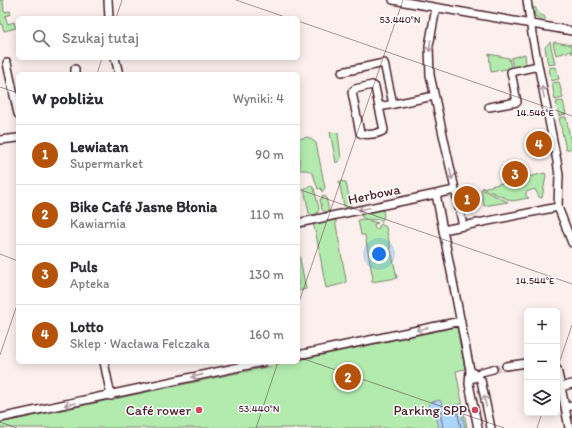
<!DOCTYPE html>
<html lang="pl">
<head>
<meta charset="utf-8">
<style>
	body { margin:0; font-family:Itim,sans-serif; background:#f2f2f3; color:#2b2b33 }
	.controls { position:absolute; right:12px; bottom:12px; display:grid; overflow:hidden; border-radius:6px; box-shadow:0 2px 10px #0003 }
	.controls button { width:36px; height:36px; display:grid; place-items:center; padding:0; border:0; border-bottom:1px solid #e1e1e2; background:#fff; color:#2b2b33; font:20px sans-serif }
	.you { position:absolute; left:379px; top:254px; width:14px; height:14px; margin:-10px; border:3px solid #fff; border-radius:50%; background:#1a73e8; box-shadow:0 0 0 6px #1a73e833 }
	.badge { display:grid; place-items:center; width:26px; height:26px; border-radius:50%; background:#b45309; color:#fff; font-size:13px; font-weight:700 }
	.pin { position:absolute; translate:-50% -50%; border:2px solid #fff; box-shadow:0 1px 4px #0006 }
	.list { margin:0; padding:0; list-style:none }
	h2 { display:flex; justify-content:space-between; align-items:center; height:52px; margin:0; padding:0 16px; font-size:17px }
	h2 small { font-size:13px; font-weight:400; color:#7c7c81 }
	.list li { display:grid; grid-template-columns:26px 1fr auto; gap:12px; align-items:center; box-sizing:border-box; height:60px; padding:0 16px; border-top:1px solid #e1e1e2 }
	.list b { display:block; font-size:15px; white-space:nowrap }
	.list p { margin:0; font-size:13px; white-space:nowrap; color:#7c7c81 }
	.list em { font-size:13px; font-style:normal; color:#7c7c81 }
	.icon { flex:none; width:22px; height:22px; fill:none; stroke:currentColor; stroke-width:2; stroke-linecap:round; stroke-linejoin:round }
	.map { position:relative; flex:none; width:572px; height:428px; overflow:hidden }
	.search { position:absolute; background:#fff; box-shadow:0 2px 10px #0003; left:16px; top:16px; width:284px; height:44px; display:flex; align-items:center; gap:10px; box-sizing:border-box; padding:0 14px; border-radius:6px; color:#7c7c81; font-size:15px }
	.panel { position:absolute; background:#fff; box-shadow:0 2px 10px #0003; left:16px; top:72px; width:284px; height:292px; border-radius:6px }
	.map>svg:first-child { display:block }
	.green { fill:#b3ebaf; stroke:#7e856d }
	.water { fill:#acd6f7; stroke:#858da5 }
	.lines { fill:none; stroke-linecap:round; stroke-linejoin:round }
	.shore { stroke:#71687d; stroke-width:1 }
	.street-tunnel { stroke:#d8c6c7; stroke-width:7; stroke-dasharray:7 3.5; stroke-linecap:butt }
	.street-casing { stroke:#4a1f2b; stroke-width:10 }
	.street { stroke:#fff; stroke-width:7 }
	.oneway { stroke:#ae9aa0 }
	.ticks { fill:none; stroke:#4a1f2b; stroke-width:1; stroke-opacity:0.45 }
	.poi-dot { fill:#d1495b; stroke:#fff; stroke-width:1.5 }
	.labels { text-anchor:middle; stroke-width:3; stroke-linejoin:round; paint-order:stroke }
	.street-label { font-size:14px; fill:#4a1f2b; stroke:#fff }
	.poi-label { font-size:14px; fill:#4a1f2b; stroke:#fff; text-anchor:end }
	.ticks-label { font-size:10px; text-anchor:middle; fill:#4a1f2b; stroke:#fff; stroke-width:3; stroke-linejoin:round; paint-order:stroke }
</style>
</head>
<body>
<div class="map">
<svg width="572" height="428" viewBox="0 0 572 428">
	<rect width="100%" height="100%" fill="#fbf0ee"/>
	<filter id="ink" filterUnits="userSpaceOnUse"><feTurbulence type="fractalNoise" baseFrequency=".025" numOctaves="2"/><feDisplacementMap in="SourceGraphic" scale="8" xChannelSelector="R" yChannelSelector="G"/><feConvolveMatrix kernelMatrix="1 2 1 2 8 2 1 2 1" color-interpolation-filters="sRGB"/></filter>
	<g filter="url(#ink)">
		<!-- green -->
		<path class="green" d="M0 0H3L4 12 10 11 11 14 5 16 8 24 14 22 16 28 4 31 0 20Z
			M535 7 538 13 545 17V21L535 16 533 8Z
			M550 42 555 64 548 65 545 47Z
			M555 42 572 45V54L571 51 556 55 553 43Z
			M489 54 509 58 511 68 491 72Z
			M525 54 526 65 513 68 511 58Z
			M556 67 559 79 551 81 549 68Z
			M559 82 563 98 555 100 552 83Z
			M563 101 566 114 559 116 556 102Z
			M566 117 572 148 566 150 559 118Z
			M330 132 338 133 341 159 336 163Z
			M308 137 316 143 325 188 322 192 321 188 318 189 313 174 307 170H300L298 139Z
			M545 173 546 176 542 198 539 197 535 189 526 192V196L529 198 512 201 482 188Z
			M339 181 346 182 351 207 346 208 344 206Z
			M311 186 314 188 319 209 317 214 312 215 309 213 304 188Z
			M481 189 508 202 484 206Z
			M322 195 326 197 329 211 325 212 322 210 320 199 323 198Z
			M383 210 384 216 381 222 379 219C373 220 365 221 360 215Z
			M362 219 378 223 374 224 375 229 379 228V226L381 224 386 227 397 278 371 282 373 279 365 235H361L358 220Z
			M336 220V225L346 280V283L326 288 316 234 313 224Z
			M298 249 306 289 298 291Z
			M457 327 465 369 456 371 467 428H0V423L290 362H298V360Z"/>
		<!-- water -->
		<path class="water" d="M440 400 444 407 460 404 465 428H439L436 415 431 414 429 405 431 402Z"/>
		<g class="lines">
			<!-- shore -->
			<path class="shore" d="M443 428 440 412 455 409 457 410 461 428"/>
			<!-- street-tunnel -->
			<path class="street-tunnel" d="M493 369 506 366"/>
			<defs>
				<path id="street" d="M108 0 109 18
					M393 0 572 31
					M527 0 532 34 557 161 559 175 558 207 572 243
					M436 8 429 46 430 75 463 226
					M115 58 119 74
					M7 63 18 114
					M75 69V74
					M342 72 384 63 393 104
					M379 107 384 130C379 134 366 136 360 133L352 92 355 89 372 85 375 87 379 107 434 96
					M489 107 517 102 511 72 538 66
					M0 140 18 138
					M436 194 470 370 469 384 478 428
					M298 223 455 190
					M443 230 558 207
					M298 355 461 321
					M104 362 111 396
					M506 366 527 363
					M557 369 561 387 572 384
					M470 370 481 380 491 428
					M474 378 481 372 493 369
					M561 387 565 407
					M0 418 263 362
					M569 428 565 407 572 406"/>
			</defs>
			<!-- street casing -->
			<use href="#street" class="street-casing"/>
			<!-- street -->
			<use href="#street" class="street"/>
		</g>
		<!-- one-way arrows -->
		<defs><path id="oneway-shaft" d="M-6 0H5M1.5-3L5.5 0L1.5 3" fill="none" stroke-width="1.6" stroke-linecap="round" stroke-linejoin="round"/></defs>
		<g class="oneway">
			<use href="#oneway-shaft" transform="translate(430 46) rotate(94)"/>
			<use href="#oneway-shaft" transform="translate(543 92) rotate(-102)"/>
			<use href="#oneway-shaft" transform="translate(451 174) rotate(78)"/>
			<use href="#oneway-shaft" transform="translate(364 209) rotate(168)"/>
			<use href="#oneway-shaft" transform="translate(422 329) rotate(168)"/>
			<use href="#oneway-shaft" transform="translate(197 376) rotate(167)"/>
			<use href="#oneway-shaft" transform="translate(485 401) rotate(-102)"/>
			<use href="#oneway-shaft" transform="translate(70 404) rotate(169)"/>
		</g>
	</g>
	<!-- ticks -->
	<path class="ticks" d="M236 0 288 18M116 18 122 0M298 21 572 116M97 74 102 58M0 87 18 93M298 189 572 284M0 254 18 261M298 305 403 0M0 355 18 302M298 357 504 428M557 369 572 325M0 422 17 428M256 428 278 362M537 428 542 413"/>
	<!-- markers -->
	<g class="poi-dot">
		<circle cx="199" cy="410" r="4"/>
		<circle cx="475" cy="410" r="4"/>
	</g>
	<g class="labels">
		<!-- street labels -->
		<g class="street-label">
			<text transform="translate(374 194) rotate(-12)" y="5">Herbowa</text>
		</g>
		<!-- poi labels -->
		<g class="poi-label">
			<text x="191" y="415">Café rower</text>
			<text x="467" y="415">Parking SPP</text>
		</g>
	</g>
	<g class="ticks-label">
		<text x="400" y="23">53.440°N</text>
		<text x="535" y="116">14.546°E</text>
		<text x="535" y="284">14.544°E</text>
		<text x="259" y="412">53.440°N</text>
	</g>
</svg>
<div class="controls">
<button>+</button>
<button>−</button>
<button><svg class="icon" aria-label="layers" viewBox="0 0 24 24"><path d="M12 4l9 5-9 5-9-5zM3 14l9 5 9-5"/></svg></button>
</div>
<div class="you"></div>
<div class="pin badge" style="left:467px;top:199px">1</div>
<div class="pin badge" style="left:348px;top:377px">2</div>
<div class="pin badge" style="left:515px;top:174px">3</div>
<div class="pin badge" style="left:539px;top:144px">4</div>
<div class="search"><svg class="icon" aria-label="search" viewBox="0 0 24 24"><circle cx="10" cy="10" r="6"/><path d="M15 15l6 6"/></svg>Szukaj tutaj</div>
<section class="panel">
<h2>W pobliżu<small>Wyniki: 4</small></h2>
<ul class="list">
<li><span class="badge">1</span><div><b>Lewiatan</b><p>Supermarket</p></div><em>90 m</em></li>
<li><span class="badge">2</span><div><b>Bike Café Jasne Błonia</b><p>Kawiarnia</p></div><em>110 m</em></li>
<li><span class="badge">3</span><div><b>Puls</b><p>Apteka</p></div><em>130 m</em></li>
<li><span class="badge">4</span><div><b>Lotto</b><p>Sklep · Wacława Felczaka</p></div><em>160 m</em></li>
</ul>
</section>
</div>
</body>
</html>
